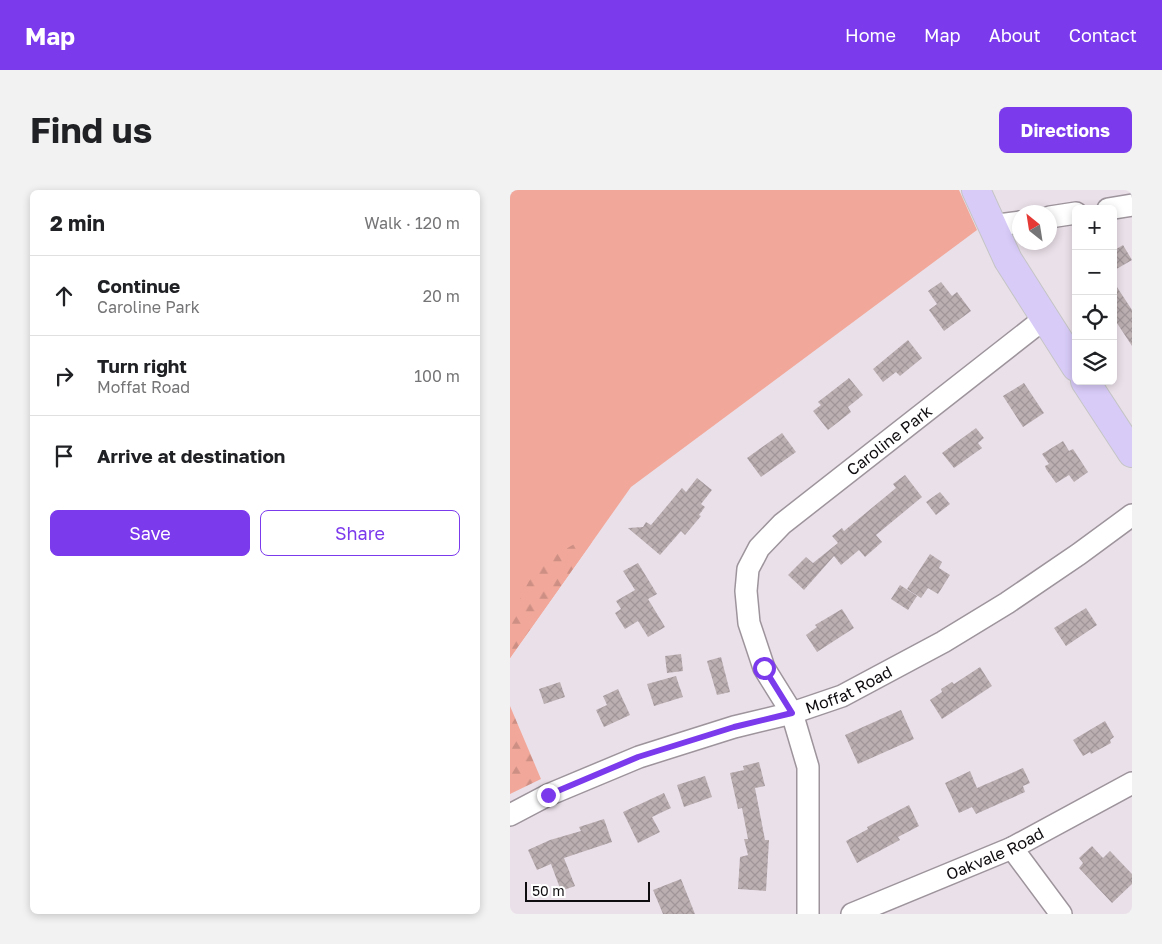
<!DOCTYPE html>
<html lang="en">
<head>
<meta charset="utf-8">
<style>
	body { margin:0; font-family:"Golos Text",sans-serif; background:#f2f2f2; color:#202124 }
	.controls { position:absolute; right:15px; top:15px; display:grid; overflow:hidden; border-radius:8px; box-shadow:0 2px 8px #0003 }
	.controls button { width:45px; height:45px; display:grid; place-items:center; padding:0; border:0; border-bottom:1px solid #e0e0e0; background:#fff; color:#202124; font:25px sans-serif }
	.compass { position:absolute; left:502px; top:15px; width:45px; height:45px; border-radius:50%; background:#fff; box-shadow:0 2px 8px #0003; rotate:330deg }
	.scale { position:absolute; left:15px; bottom:12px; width:125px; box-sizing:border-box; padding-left:5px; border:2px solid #0f0c0f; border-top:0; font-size:14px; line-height:18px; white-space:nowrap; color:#0f0c0f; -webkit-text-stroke:4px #fff; paint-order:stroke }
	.stop { position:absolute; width:15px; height:15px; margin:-11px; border:4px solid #7c3aed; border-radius:50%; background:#fff }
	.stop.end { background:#7c3aed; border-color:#fff; box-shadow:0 1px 5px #0008 }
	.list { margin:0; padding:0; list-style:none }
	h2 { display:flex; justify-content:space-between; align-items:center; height:65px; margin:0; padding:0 20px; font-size:21px }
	h2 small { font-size:16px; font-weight:400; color:#757577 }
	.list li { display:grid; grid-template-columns:32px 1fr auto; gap:15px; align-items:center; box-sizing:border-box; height:80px; padding:0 20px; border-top:1px solid #e0e0e0 }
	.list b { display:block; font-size:19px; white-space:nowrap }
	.list p { margin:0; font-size:16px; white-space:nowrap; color:#757577 }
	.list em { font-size:16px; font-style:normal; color:#757577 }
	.actions { display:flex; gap:10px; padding:15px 20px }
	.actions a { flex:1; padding:11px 0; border:1px solid #7c3aed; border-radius:8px; text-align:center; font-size:18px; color:#7c3aed }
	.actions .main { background:#7c3aed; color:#fff }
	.icon { flex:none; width:28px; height:28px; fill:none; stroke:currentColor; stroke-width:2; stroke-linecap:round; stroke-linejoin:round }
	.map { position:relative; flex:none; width:622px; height:724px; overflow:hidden; border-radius:8px }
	header { display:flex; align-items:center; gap:30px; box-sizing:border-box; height:70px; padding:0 25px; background:#7c3aed; color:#fff }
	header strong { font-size:24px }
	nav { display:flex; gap:28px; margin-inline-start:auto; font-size:18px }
	.intro { display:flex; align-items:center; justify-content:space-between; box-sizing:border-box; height:120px; padding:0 30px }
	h1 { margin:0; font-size:35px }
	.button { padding:12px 22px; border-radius:8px; background:#7c3aed; color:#fff; font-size:18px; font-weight:700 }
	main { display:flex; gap:30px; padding:0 30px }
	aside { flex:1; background:#fff; border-radius:8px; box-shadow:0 2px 8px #0003 }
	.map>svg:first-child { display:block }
	.grass { fill:#f1a89a }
	.forest { fill:url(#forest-firs) }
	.building { fill:url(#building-cross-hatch) }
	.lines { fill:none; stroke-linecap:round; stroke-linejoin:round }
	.minor-casing { stroke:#9d949c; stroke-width:24 }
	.major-casing { stroke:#c5c5c5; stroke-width:30 }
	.minor { stroke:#fff; stroke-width:21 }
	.major { stroke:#d8cbf8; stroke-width:28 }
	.route { stroke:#7c3aed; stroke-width:6 }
	.labels { text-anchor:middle; stroke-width:4.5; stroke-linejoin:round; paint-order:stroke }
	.street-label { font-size:16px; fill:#0f0c0f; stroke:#fff }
</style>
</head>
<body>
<header>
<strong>Map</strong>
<nav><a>Home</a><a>Map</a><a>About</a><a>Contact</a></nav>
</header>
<div class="intro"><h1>Find us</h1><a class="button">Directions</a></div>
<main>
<aside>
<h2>2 min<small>Walk · 120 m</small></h2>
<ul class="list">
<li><svg class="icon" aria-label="ahead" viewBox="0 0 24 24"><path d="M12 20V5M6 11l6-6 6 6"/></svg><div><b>Continue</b><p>Caroline Park</p></div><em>20 m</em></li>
<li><svg class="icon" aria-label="right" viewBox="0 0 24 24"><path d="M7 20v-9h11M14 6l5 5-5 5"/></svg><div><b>Turn right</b><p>Moffat Road</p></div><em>100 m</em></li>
<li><svg class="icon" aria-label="arrive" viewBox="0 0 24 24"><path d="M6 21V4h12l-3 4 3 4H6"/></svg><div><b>Arrive at destination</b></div></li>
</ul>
<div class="actions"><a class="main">Save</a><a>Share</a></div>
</aside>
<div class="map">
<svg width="622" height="724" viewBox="0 0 622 724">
	<defs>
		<pattern id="forest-firs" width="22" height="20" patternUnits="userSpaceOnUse" patternTransform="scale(1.25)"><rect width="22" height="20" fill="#f1a89a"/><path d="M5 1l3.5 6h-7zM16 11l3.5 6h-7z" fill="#cd8f84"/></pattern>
		<pattern id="building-cross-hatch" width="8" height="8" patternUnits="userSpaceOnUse" patternTransform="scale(1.25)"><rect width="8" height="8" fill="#bcafb2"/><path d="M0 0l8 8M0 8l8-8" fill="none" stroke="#a09598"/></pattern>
	</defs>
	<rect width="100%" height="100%" fill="#eae0e9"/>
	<!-- grass -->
	<path class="grass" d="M0 0H449L467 40 121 297 0 468Z"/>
	<!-- forest -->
	<path class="forest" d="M71 350 82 352 0 468V428L19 391 39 369Z
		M0 516 31 589 0 604Z"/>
	<!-- building -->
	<path class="building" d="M613 55 622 70 603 81V61Z
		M603 91 622 120V156L603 127Z
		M431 92 442 106 447 102 461 121 434 141 419 120 427 114 418 101Z
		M398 150 412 168 390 186 386 182 373 192 363 179Z
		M339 188 353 205 338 217 341 222 318 240 303 221 311 215 308 212Z
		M514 193 534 223 513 237 493 206Z
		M466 238 474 248 468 253 472 258 444 278 432 263Z
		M272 243 286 262 251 287 237 268Z
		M553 251 559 261 563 259 578 282 564 292 559 285 546 293 536 279 535 276 539 274 532 264Z
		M395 285 412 307 366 345 372 352 355 367 349 360 331 375 324 366 294 400 278 385 296 367 303 373 328 353 322 346 332 338 334 341 386 298 383 294Z
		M187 288 202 300 191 314 195 317 189 325 191 326 175 345 171 341 150 365 118 338 133 337 136 332 141 335 172 298 176 302Z
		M430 302 440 314 426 325 416 312Z
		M420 364 432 372 429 378 440 385 428 404 418 398 411 408 397 399Z
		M128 373 147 404 138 409 155 437 138 447 128 431 115 439 105 423 111 419 106 411 125 400 113 381Z
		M390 395 407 406 398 420 381 409Z
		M576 418 587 435 556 456 544 438Z
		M332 419 344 438 307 462 296 445 307 437 305 435Z
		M171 464 173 481 157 483 155 466Z
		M211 467 220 502 207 505 197 471Z
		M470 477 482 496 432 529 420 510 432 502 431 499 442 492 444 494Z
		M166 486 173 507 144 516 137 494Z
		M50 492 55 507 34 514 29 499Z
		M108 499 120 525 94 537 86 520 97 515 93 506Z
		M391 520 404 549 348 574 335 545Z
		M595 531 604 547 600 550 601 553 581 564 580 562 573 566 563 550Z
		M249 572 255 596 245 598 255 650H259L256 701 228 699 230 667 238 665 234 649H238L232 618 228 619 220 583 234 580 233 576Z
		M513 578 520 593 513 596 515 602 466 624 462 617 449 623 435 593 460 581 467 598Z
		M195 586 202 607 174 617 167 595Z
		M154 603 161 618 142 627 150 642 128 653 113 622Z
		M399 615 409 636 388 647 390 650 347 673 336 651 358 639 357 637Z
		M94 629 102 652 54 668 65 696 51 701 41 674 27 680 18 660 40 650 71 641 69 637Z
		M582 656 593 668 600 661 622 684V694L602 713 569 678 573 673 569 668Z
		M171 689 185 724H153L143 700Z"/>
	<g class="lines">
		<defs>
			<g id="minor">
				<path d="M598 19 622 15"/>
				<path d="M540 27 566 23"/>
				<path d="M481 36 510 32"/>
				<path id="s1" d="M0 625 38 605 129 567 224 537 282 523 332 506 433 452 497 413 569 364 622 325"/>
				<path d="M502 658 551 724"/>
				<path id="s2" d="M298 724V577L282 523 254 478 239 433 236 401 238 379 249 358 272 334 535 128"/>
				<path id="s3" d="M342 724 502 658 622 593"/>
			</g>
			<path id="major" d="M466 0 498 70 566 177
				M575 191 622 263"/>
		</defs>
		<!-- minor casing -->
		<use href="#minor" class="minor-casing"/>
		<!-- major casing -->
		<use href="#major" class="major-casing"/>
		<!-- minor -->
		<use href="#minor" class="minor"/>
		<!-- major -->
		<use href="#major" class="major"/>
	</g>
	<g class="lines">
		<!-- route -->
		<path class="route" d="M38 605 128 567 224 537 282 523 254 478"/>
	</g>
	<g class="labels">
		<!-- street labels -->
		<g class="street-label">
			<text dy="6" stroke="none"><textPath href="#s2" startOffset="551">Caroline Park</textPath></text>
			<text dy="6" stroke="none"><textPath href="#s1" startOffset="362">Moffat Road</textPath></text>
			<text dy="6" stroke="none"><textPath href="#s3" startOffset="155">Oakvale Road</textPath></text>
		</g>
	</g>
</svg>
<div class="controls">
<button>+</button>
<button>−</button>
<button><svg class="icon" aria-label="locate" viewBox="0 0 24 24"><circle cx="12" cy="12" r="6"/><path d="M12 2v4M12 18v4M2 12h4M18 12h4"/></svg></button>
<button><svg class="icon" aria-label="layers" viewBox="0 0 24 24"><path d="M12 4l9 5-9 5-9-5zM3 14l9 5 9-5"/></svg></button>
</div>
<svg class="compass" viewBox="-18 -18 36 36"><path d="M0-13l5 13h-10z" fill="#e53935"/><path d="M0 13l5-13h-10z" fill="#757577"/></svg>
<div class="scale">50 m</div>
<div class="stop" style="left:254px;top:478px"></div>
<div class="stop end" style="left:38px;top:605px"></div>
</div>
</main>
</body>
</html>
